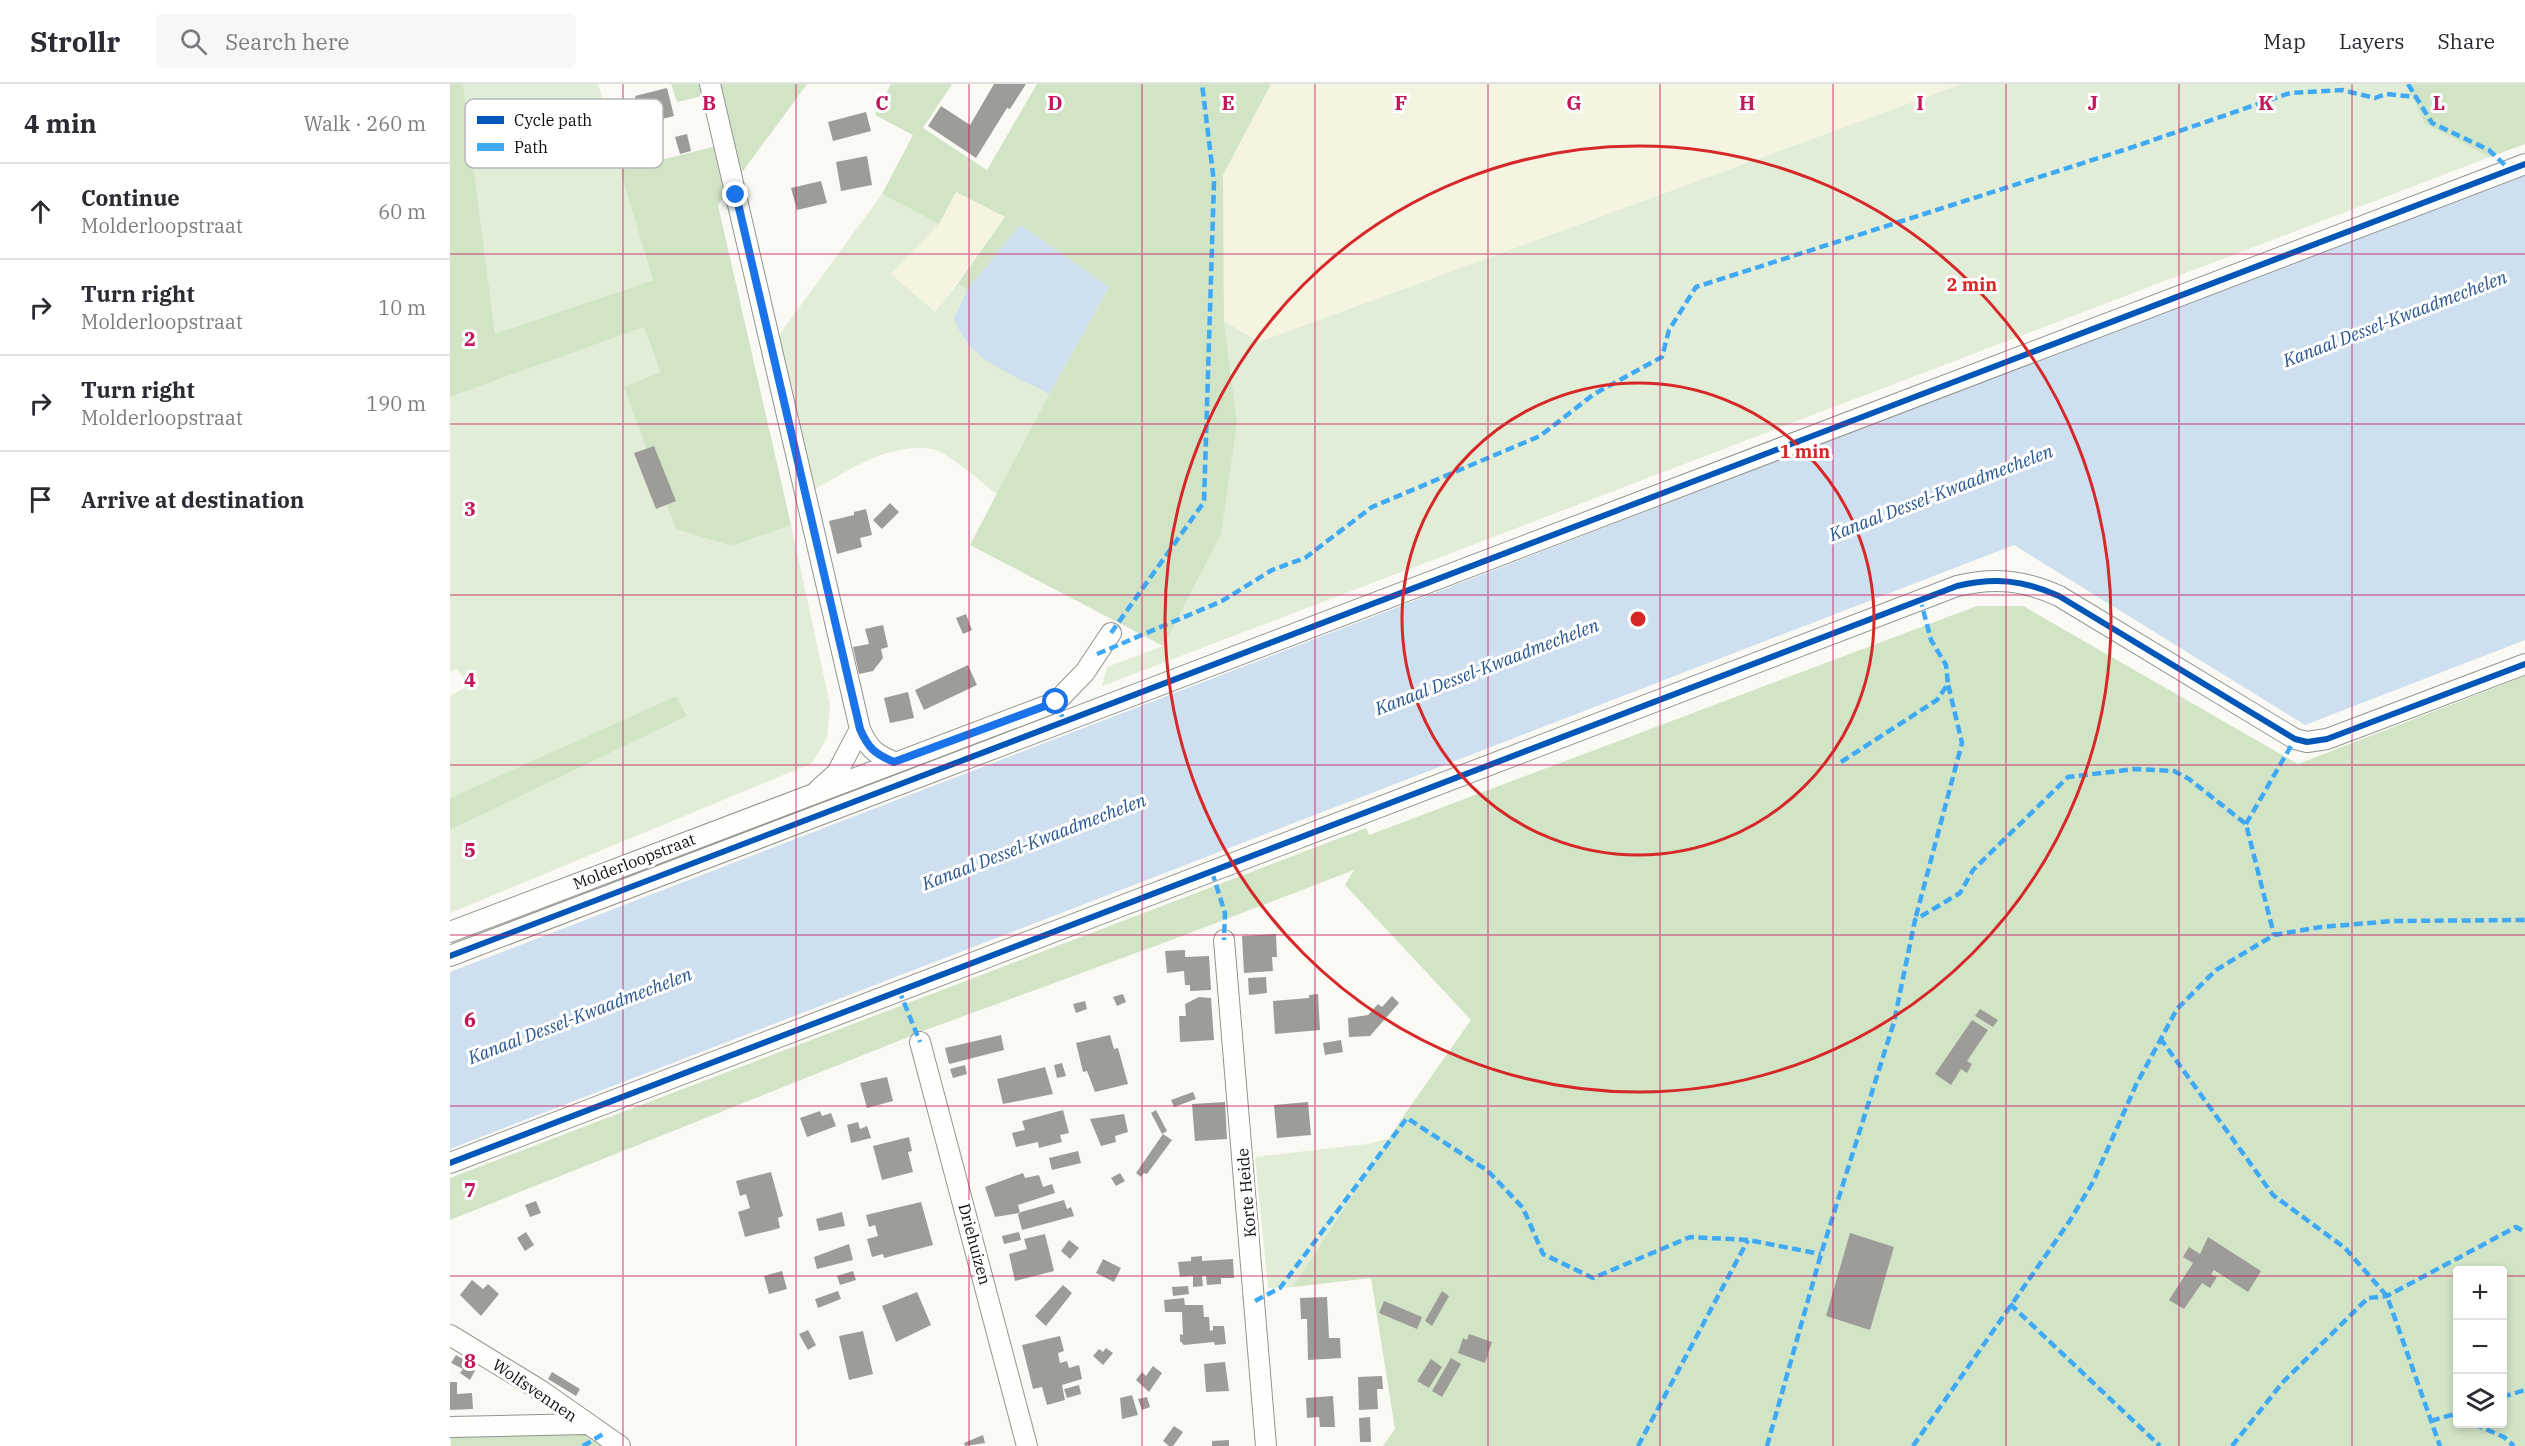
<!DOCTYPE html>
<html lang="en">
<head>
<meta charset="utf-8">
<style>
	body { margin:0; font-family:"IBM Plex Serif",serif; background:#f7f7f7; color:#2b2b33 }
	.controls { position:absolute; right:18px; bottom:18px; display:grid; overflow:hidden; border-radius:6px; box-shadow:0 3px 9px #0003 }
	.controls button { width:54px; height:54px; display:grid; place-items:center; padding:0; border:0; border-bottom:2px solid #e1e1e2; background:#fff; color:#2b2b33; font:30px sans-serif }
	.stop { position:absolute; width:18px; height:18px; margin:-14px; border:4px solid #1a73e8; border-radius:50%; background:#fff }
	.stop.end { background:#1a73e8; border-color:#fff; box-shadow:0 2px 6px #0008 }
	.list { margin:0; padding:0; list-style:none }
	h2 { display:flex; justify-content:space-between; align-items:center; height:78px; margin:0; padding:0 24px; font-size:26px }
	h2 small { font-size:20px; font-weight:400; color:#7c7c81 }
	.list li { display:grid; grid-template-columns:39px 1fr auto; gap:18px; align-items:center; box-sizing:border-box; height:96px; padding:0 24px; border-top:2px solid #e1e1e2 }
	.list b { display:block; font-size:22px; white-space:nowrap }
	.list p { margin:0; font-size:20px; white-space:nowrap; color:#7c7c81 }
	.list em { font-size:20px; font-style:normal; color:#7c7c81 }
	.icon { flex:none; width:33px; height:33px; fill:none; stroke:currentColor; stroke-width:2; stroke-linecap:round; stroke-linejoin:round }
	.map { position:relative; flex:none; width:2075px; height:1362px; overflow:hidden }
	header { display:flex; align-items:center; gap:36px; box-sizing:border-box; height:84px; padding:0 30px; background:#fff; border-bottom:2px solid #e1e1e2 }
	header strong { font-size:28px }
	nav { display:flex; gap:33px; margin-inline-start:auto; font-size:21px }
	.search { width:420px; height:54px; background:#f7f7f7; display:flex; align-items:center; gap:15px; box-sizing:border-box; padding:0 21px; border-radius:6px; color:#7c7c81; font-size:22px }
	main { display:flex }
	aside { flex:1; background:#fff }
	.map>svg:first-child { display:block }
	.farmland { fill:#f4f4e1 }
	.green { fill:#e1edd6 }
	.forest { fill:#d1e4c5; fill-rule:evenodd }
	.water { fill:#cee0f0 }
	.building { fill:#9e9c98 }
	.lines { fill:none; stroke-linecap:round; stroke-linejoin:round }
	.minor-casing { stroke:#949491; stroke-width:22 }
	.minor { stroke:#fefefd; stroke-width:20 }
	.quiet { stroke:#3fa9f5; stroke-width:4.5; stroke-dasharray:9 4.5; stroke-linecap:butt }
	.cycleway-casing { stroke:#fff; stroke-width:10 }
	.cycleway { stroke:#0057b8; stroke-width:6 }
	.route { stroke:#1a73e8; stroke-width:8 }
	.grid { fill:none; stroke:#c2185b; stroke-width:1.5; stroke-opacity:0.55 }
	.ring { fill:none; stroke:#d62828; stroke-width:3 }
	.labels { text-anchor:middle; stroke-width:6; stroke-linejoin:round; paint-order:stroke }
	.street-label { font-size:16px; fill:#0e0e0e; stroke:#fff }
	.water-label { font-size:18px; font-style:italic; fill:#27558f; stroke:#fff }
	.key { fill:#fff; stroke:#b7b7b7; stroke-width:1.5 }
	.key-label { font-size:16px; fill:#0e0e0e }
	.grid-label { font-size:20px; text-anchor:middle; font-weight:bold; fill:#c2185b; stroke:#fff; stroke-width:6; stroke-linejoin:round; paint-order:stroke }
	.centre { fill:#d62828; stroke:#fff; stroke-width:3 }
	.ring-label { font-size:18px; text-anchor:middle; font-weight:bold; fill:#d62828; stroke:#fff; stroke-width:6; stroke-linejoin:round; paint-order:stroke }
</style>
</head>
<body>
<header>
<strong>Strollr</strong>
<div class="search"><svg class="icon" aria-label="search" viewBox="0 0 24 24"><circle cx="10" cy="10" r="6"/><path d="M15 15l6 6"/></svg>Search here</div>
<nav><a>Map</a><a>Layers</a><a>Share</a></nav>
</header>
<main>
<aside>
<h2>4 min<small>Walk · 260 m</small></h2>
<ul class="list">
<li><svg class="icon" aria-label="ahead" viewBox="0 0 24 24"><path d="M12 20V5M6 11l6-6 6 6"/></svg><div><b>Continue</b><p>Molderloopstraat</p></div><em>60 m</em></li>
<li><svg class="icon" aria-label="right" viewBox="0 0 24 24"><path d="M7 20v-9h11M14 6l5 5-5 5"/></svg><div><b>Turn right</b><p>Molderloopstraat</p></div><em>10 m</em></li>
<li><svg class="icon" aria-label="right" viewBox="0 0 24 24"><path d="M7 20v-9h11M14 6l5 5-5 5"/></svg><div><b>Turn right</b><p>Molderloopstraat</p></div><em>190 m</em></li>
<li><svg class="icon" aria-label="arrive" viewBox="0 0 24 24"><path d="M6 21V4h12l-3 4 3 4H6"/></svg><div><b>Arrive at destination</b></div></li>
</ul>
</aside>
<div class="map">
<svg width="2075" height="1362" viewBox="0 0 2075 1362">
	<rect width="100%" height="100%" fill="#faf9f3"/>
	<!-- farmland -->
	<path class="farmland" d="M821 0H1512L809 258 774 237 773 91Z
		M506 108 555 133 485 228 441 190 489 140Z"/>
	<!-- green -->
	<path class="green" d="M13 0H148L203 196 45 250Z
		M1512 0H1956L1975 40 2040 73 652 602 657 583 713 562 787 338 774 237 809 258Z
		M432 110 489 140 441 190 485 228 508 199 517 206 504 234 570 294 599 310 547 410C535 401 498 369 486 366 441 356 398 387 360 408L324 258Z
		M194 243 210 289 174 303 282 462 341 441 380 621 377 654 362 679 0 829V746L237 632 226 612 0 714V612L19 601 7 585 0 588V313Z
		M957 1027 843 1203 818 1204 805 1073 917 1060 938 1055Z"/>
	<!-- forest -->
	<path class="forest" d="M0 0H13L45 250 203 196 170 86 279 59 265 9 227 18 221 0H357L268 121 341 441 282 462 226 445 174 303 210 288 194 243 0 313Z
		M441 0H502L473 44 537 86 587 0H821L773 91 774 237 787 338 771 450 713 562 520 461 599 310 659 203 570 141 517 206 508 199 555 133 506 108 489 140 432 110 463 51 425 31Z
		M1956 0H2075V60L2040 73 1975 40Z
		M1527 522H1573L1848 680 2075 592V1362H933L945 1345 921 1194 843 1203 957 1027 1021 936 895 801 904 786 716 858 481 944 0 1136V1094L916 744 919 751ZM2008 1186H2052V1340H2008Z
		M226 612 237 632 0 746V714Z
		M128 1346 150 1362H1L0 1350Z"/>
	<!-- water -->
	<path class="water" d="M2075 89V556L1855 641 1564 461 0 1065V888Z
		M570 141 659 203 599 310C560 288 520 279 504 234L517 206Z"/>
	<!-- building -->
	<path class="building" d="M544 0H576L560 25 557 24 526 74 478 42 491 22 520 41Z
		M217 4 224 32 207 36 212 56 186 63 177 28 188 25 185 12Z
		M416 28 421 47 383 57 378 38Z
		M237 50 241 67 230 70 225 53Z
		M417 72 422 101 391 107 386 78Z
		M371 97 377 119 347 126 341 104Z
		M204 362 226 417 206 425 184 369Z
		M440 419 449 428 432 445 423 436Z
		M416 425 422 451 410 454 412 463 387 470 379 437 404 431V428Z
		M516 530 522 546 513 550 506 534Z
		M433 541 438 563 431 565 433 574 423 587 409 590 403 563 419 560 415 545Z
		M518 581 527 601 474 626 465 606Z
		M458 608 464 634 440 639 434 614Z
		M826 850 827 873H822L823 887 794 889 792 852Z
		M735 866V873L759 872 761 906 740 907V901H735L734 887 717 889 715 867Z
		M816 893 817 909 799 911 798 894Z
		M673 910 676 918 667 922 663 913Z
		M868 910 870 946 825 950 823 917 859 914V911Z
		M942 912 949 919 920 952 899 953 898 934 918 931 928 920 932 923Z
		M749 913 761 914 764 956 730 958 729 932H736L735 920Z
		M635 917 637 925 626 929 623 920Z
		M1530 925 1548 936 1543 943 1525 932Z
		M1522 936 1538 946 1517 977 1522 980 1517 989 1511 985 1501 1001 1485 990Z
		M551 951 554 966 499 980 495 964Z
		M660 951 664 965 668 964 678 1000 645 1008 637 987 633 988 626 959Z
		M891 956 893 968 875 971 873 959Z
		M612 979 616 992 607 994 604 981Z
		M515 981 517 990 503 994 500 985Z
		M595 983 603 1010 553 1020 547 995Z
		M437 993 443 1017 417 1024 410 999Z
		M743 1008 746 1015 724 1023 721 1016Z
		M775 1018 777 1055 745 1057 742 1020Z
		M858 1018 861 1051 827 1054 824 1021Z
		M613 1026 619 1049 610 1051 612 1058 589 1064 588 1058 566 1063 562 1049 575 1046 572 1037Z
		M706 1026 717 1047 712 1050 701 1029Z
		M370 1027 372 1032 381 1029 386 1042 357 1053 350 1034Z
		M674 1030 678 1048 665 1052 666 1058 651 1062 640 1035Z
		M408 1038 410 1045 417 1042 421 1054 401 1059 397 1041Z
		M713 1050 722 1056 697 1090 694 1089 691 1093 686 1089Z
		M459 1053 462 1067 458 1068 463 1088 432 1096 423 1062Z
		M628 1067 631 1079 602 1086 599 1074Z
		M321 1088 333 1132 328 1134 330 1144 295 1153 288 1128 300 1124 296 1110 290 1112 286 1097Z
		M573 1089 575 1094 589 1091 593 1103 602 1100 605 1109 568 1121 570 1129 545 1133 535 1103Z
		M670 1089 675 1097 666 1102 661 1094Z
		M614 1116 617 1125 621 1123 624 1132 572 1146 568 1131 571 1128Z
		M86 1117 91 1129 80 1133 75 1121Z
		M471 1118 483 1161 434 1174 433 1170 422 1173 417 1155 428 1152 425 1141 419 1143 416 1131Z
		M392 1128 395 1142 369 1147 366 1135Z
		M76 1148 84 1161 75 1167 67 1154Z
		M569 1148 571 1156 554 1160 552 1152Z
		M1400 1149 1444 1163 1420 1246 1376 1232Z
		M595 1150 604 1187 565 1197 559 1170 577 1165 574 1155Z
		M1758 1153 1811 1187 1798 1208 1764 1186 1761 1190 1767 1193 1760 1204 1752 1199 1734 1225 1719 1216 1743 1179 1733 1173 1739 1163 1750 1170Z
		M619 1156 629 1164 620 1175 611 1167Z
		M399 1160 403 1176 367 1185 364 1173Z
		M752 1172V1177L783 1175 784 1194H771V1200L757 1201 756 1192H752L753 1202 743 1203V1192L730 1193 728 1178 741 1177V1173Z
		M653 1175 671 1184 664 1198 646 1189Z
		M332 1187 337 1205 319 1210 314 1192Z
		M403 1187 406 1196 390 1201 387 1192Z
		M22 1196 33 1205 38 1200 49 1210 31 1232 10 1211Z
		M613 1201 622 1209 596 1242 585 1232Z
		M738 1202 739 1210 723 1212 722 1203Z
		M388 1207 391 1215 368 1224 365 1215Z
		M992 1207 999 1212 982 1242 975 1237Z
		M467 1208 481 1241 446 1258 432 1222Z
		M877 1213 879 1254H890L891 1274 858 1276 857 1235H851L850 1214Z
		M734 1214 735 1221H753L754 1233H759L760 1247 763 1246V1242H774L776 1260 765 1261 764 1258 734 1261 730 1257V1250L733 1251 732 1228H715L714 1216Z
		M934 1217 972 1233 967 1245 929 1229Z
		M358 1246 366 1261 358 1266 349 1250Z
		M413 1247 423 1290 399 1296 389 1252Z
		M1019 1250 1042 1258 1035 1279 1008 1269 1013 1254 1017 1256Z
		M610 1252 614 1267 608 1269 610 1279 617 1277 619 1284 629 1281 632 1295 612 1301 615 1316 597 1321 592 1303 583 1305 572 1261Z
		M656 1264 663 1269 653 1281 643 1272 649 1265 653 1268Z
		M6 1271 27 1283 20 1296 10 1289 13 1285 1 1279Z
		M1001 1274 1011 1280 992 1313 982 1307Z
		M981 1275 992 1283 979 1304 967 1297Z
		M775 1278 779 1307 756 1308 754 1280Z
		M703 1282 712 1289 699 1308 686 1296 692 1288 696 1292Z
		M102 1288 130 1305 126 1312 98 1295Z
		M932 1292 933 1305H927L928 1325 909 1326 908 1293Z
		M0 1298H7V1310L22 1309 23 1325 0 1326Z
		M629 1301 631 1310 617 1314 614 1305Z
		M682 1311 688 1331 672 1335 670 1314Z
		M883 1312 885 1343H870L869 1333 857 1334 856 1314Z
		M697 1313 700 1323 692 1326 688 1315Z
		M920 1333 921 1358H910L909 1334Z
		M724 1342 733 1348 723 1362H719L713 1357Z
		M533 1351 535 1359 515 1362 514 1359Z
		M779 1356V1362H762V1357Z"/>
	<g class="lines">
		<defs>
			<path id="minor" d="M260 0 410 645 387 689 368 706
				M410 645C418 664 425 670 444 678
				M0 848 606 618 635 588 661 549
				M774 856 816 1362
				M0 872 2075 80
				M470 958 577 1362
				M0 1079 1507 502C1545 493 1573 496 1609 512L1845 655 1857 658 1877 655 2075 580
				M0 1251 90 1306 170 1362
				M0 1343 135 1340"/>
		</defs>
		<!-- minor casing -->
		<use href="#minor" class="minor-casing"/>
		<!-- minor -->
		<use href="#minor" class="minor"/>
		<!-- quiet -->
		<path class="quiet" d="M1958 0 1982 39 2039 66 2060 86
			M1470 514 1481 556 1496 581 1498 600
			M661 549 754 418 764 98 752 0
			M647 570 772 517 822 486 855 474 922 423 1090 352 1144 310 1212 273 1219 246 1246 203 1680 64 1840 9 1892 6 1925 14 1936 10 1966 13
			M606 618 614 637
			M1391 678 1487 616 1498 600 1512 659 1465 836
			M1796 740 1845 655
			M762 788 775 829 774 856
			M449 906 470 958
			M1710 954 1823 1111 1895 1164 1937 1212 1990 1362
			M805 1217 830 1204 957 1034 1038 1087 1073 1124 1093 1170 1143 1194 1240 1153 1298 1156 1371 1170
			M1560 1220 1710 1362
			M2052 1313 2075 1306
			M1981 1337 2008 1329
			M2024 1340 2054 1353 2064 1362
			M133 1362 153 1350
			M1188 1362 1298 1156
			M1317 1362 1371 1170 1444 938 1465 836 1510 809 1523 786 1618 693 1685 685 1724 687 1739 695 1796 740 1824 851
			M1463 1362 1619 1138 1643 1098 1686 1001 1727 925 1766 886 1824 851 1871 843 1944 837 2075 836
			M1782 1362 1833 1298 1918 1214 1937 1212 2066 1143 2075 1148"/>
		<defs>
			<path id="cycleway" d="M0 872 2075 80
				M0 1079 1507 502C1545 493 1573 496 1609 512L1845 655 1857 658 1877 655 2075 580"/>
		</defs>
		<!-- cycleway casing -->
		<use href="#cycleway" class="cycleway-casing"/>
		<!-- cycleway -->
		<use href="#cycleway" class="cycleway"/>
	</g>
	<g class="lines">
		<!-- route -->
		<path class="route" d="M286 111 410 645C418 664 425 670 444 678L606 618"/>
	</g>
	<!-- grid -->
	<path class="grid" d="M173 0V1362M346 0V1362M519 0V1362M692 0V1362M865 0V1362M1038 0V1362M1210 0V1362M1383 0V1362M1556 0V1362M1729 0V1362M1902 0V1362M0 170H2075M0 340H2075M0 511H2075M0 681H2075M0 851H2075M0 1022H2075M0 1192H2008M2052 1192H2075"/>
	<!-- distance rings -->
	<g class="ring">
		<circle cx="1188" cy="535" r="236"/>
		<circle cx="1188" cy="535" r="473"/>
	</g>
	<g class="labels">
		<!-- street labels -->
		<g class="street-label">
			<text transform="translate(184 777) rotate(-21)" y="6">Molderloopstraat</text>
			<text transform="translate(796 1109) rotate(-95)" y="6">Korte Heide</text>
			<text transform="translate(525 1160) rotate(75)" y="6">Driehuizen</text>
			<text transform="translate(85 1306) rotate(34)" y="6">Wolfsvennen</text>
		</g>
		<!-- water labels -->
		<g class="water-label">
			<text transform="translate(1945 235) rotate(-21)" y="6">Kanaal Dessel-Kwaadmechelen</text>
			<text transform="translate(1491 409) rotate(-21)" y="6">Kanaal Dessel-Kwaadmechelen</text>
			<text transform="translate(1037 583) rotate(-21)" y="6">Kanaal Dessel-Kwaadmechelen</text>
			<text transform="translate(584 758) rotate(-21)" y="6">Kanaal Dessel-Kwaadmechelen</text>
			<text transform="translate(130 932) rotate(-21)" y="6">Kanaal Dessel-Kwaadmechelen</text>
		</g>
	</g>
	<!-- legend -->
	<rect x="15" y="15" width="198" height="69" rx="9" class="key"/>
	<rect x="27" y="32" width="27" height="8" fill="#0057b8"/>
	<rect x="27" y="59" width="27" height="8" fill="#3fa9f5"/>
	<g class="key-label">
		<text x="64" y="42">Cycle path</text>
		<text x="64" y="69">Path</text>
	</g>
	<g class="grid-label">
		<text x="259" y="26">B</text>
		<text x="432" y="26">C</text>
		<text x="605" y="26">D</text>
		<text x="778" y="26">E</text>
		<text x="951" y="26">F</text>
		<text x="1124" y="26">G</text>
		<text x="1297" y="26">H</text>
		<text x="1470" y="26">I</text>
		<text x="1643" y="26">J</text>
		<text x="1816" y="26">K</text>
		<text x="1989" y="26">L</text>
		<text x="20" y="262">2</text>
		<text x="20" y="432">3</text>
		<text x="20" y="603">4</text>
		<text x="20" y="773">5</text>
		<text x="20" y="943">6</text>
		<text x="20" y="1113">7</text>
		<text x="20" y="1284">8</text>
	</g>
	<circle cx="1188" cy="535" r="9" class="centre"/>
	<g class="ring-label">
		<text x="1522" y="207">2 min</text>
		<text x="1355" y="374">1 min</text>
	</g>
</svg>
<div class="controls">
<button>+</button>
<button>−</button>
<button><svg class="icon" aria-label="layers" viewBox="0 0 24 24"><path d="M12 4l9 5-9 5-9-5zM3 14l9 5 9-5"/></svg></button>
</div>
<div class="stop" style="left:606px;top:618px"></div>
<div class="stop end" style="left:286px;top:111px"></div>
</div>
</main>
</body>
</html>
